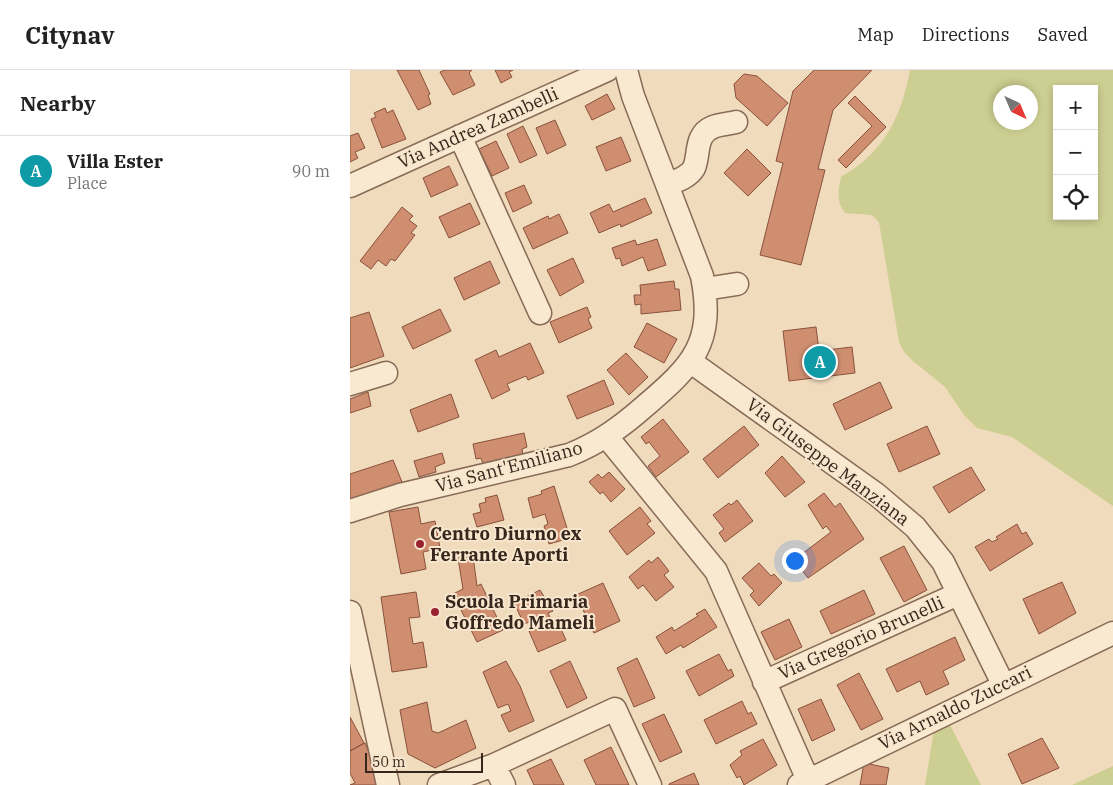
<!DOCTYPE html>
<html lang="en">
<head>
<meta charset="utf-8">
<style>
	body { margin:0; font-family:"IBM Plex Serif",serif; background:#f6f6f6; color:#222 }
	.controls { position:absolute; right:15px; top:15px; display:grid; overflow:hidden; border-radius:0px; box-shadow:0 2px 8px #0003 }
	.controls button { width:45px; height:45px; display:grid; place-items:center; padding:0; border:0; border-bottom:1px solid #e0e0e0; background:#fff; color:#222; font:25px sans-serif }
	.compass { position:absolute; left:643px; top:15px; width:45px; height:45px; border-radius:50%; background:#fff; box-shadow:0 2px 8px #0003; rotate:136deg }
	.scale { position:absolute; left:15px; bottom:12px; width:118px; box-sizing:border-box; padding-left:5px; border:2px solid #37261b; border-top:0; font-size:14px; line-height:18px; white-space:nowrap; color:#37261b; -webkit-text-stroke:4px #f7e6cd; paint-order:stroke }
	.you { position:absolute; left:444px; top:490px; width:18px; height:18px; margin:-12px; border:4px solid #fff; border-radius:50%; background:#1a73e8; box-shadow:0 0 0 8px #1a73e833 }
	.badge { display:grid; place-items:center; width:32px; height:32px; border-radius:50%; background:#0b8043; color:#fff; font-size:16px; font-weight:700 }
	.pin { position:absolute; translate:-50% -50%; border:2px solid #fff; box-shadow:0 1px 5px #0006 }
	.list { margin:0; padding:0; list-style:none }
	h2 { display:flex; justify-content:space-between; align-items:center; height:65px; margin:0; padding:0 20px; font-size:21px }
	h2 small { font-size:16px; font-weight:400; color:#767676 }
	.list li { display:grid; grid-template-columns:32px 1fr auto; gap:15px; align-items:center; box-sizing:border-box; height:70px; padding:0 20px; border-top:1px solid #e0e0e0 }
	.list b { display:block; font-size:19px; white-space:nowrap }
	.list p { margin:0; font-size:16px; white-space:nowrap; color:#767676 }
	.list em { font-size:16px; font-style:normal; color:#767676 }
	.icon { flex:none; width:28px; height:28px; fill:none; stroke:currentColor; stroke-width:2; stroke-linecap:round; stroke-linejoin:round }
	.map { position:relative; flex:none; width:763px; height:715px; overflow:hidden }
	header { display:flex; align-items:center; gap:30px; box-sizing:border-box; height:70px; padding:0 25px; background:#fff; border-bottom:1px solid #e0e0e0 }
	header strong { font-size:24px }
	nav { display:flex; gap:28px; margin-inline-start:auto; font-size:18px }
	main { display:flex }
	aside { flex:1; background:#fff }
	.map>svg:first-child { display:block }
	.green { fill:#cdce91; fill-rule:evenodd }
	.building { fill:#d08e71; stroke:#89513a }
	.lines { fill:none; stroke-linecap:round; stroke-linejoin:round }
	.minor-casing { stroke:#886b56; stroke-width:25 }
	.minor { stroke:#fae9d1; stroke-width:22 }
	.poi-dot { fill:#9a2331; stroke:#f7e6cd; stroke-width:2 }
	.labels { text-anchor:middle; stroke-width:4; stroke-linejoin:round; paint-order:stroke }
	.street-label { font-size:18px; fill:#37261b; stroke:#f7e6cd }
	.poi-label { font-size:18px; font-weight:bold; fill:#37261b; stroke:#f7e6cd; text-anchor:start }
</style>
</head>
<body>
<header>
<strong>Citynav</strong>
<nav><a>Map</a><a>Directions</a><a>Saved</a></nav>
</header>
<main>
<aside>
<h2>Nearby<small></small></h2>
<ul class="list">
<li><span class="badge" style="background:#0f9aa8">A</span><div><b>Villa Ester</b><p>Place</p></div><em>90 m</em></li>
</ul>
</aside>
<div class="map">
<svg width="763" height="715" viewBox="0 0 763 715">
	<rect width="100%" height="100%" fill="#f0dbbd"/>
	<!-- green -->
	<path class="green" d="M560 0H763V436L662 367 627 358 614 345 595 317 563 291 554 282 549 272 529 152 522 145 495 143C486 131 488 121 491 107 534 82 551 48 560 0ZM707 19H744V146H707ZM650 22H680V52H650Z
		M599 653 631 715H575L584 660Z
		M763 696V715H722Z"/>
	<!-- building -->
	<path class="building" d="M47 0H69L80 24 78 25 81 34 68 40Z
		M95 0H122L119 3 125 15 103 25 90 2Z
		M145 0H163L159 2 162 7 151 13Z
		M464 0H522L483 40 468 99 475 100 451 195 410 185 433 93 426 91 443 21Z
		M394 4 407 6 438 33 417 56 386 28 384 14Z
		M257 24 265 39 242 50 235 36Z
		M505 26 536 57 496 98 488 90 522 56 498 33Z
		M35 38 37 43 43 40 56 69 32 78 21 49 26 47 24 43Z
		M205 50 216 75 197 84 186 58Z
		M173 56 187 85 170 93 157 64Z
		M8 63 15 78 5 82 8 88 0 92V66Z
		M271 67 281 91 256 101 246 77Z
		M146 71 159 98 142 106 129 79Z
		M397 79 421 103 398 126 374 103Z
		M99 96 108 115 81 127 73 108Z
		M174 115 182 133 163 142 155 123Z
		M295 128 302 143 271 157 270 154 249 163 240 143 259 134 263 142Z
		M120 133 130 154 99 168 89 147Z
		M52 137 63 146 59 150 67 156 61 163 65 165 45 191 41 189 36 196 28 190 21 199 10 191Z
		M209 144 218 163 183 179 173 158 198 146 199 149Z
		M307 169 316 195 298 201 293 187 272 196 270 188 266 189 262 178 285 170 287 175Z
		M223 188 234 212 210 226 197 200Z
		M140 191 150 213 114 230 104 208Z
		M324 211 325 219H329L331 240 291 244V234L285 235 284 225H291L290 215Z
		M237 237 241 247 238 249 242 258 209 273 200 252Z
		M90 239 101 261 63 279 52 257Z
		M19 242 34 286 0 298V248Z
		M297 253 327 269 314 293 284 277Z
		M466 257 469 281 502 277 505 303 439 311 433 261Z
		M180 273 194 303 178 310 176 306 157 314 160 320 142 329 125 290 146 280 149 287Z
		M276 283 298 307 279 325 257 300Z
		M254 310 264 334 227 349 217 326Z
		M530 312 542 338 495 360 483 334Z
		M18 322 21 336 0 343V329Z
		M101 324 109 347 68 362 60 340Z
		M313 349 339 382 306 407 298 396 310 386 299 372 296 374 291 367Z
		M394 356 409 375 368 408 353 389Z
		M577 356 590 384 549 402 537 374Z
		M174 363 177 377 172 379 173 385 133 394 131 388 126 389 123 374Z
		M92 383 95 393 85 397 86 402 69 407 64 391Z
		M432 386 455 412 435 427 415 403Z
		M43 390 52 412 0 429V404Z
		M621 397 635 420 599 443 583 417Z
		M259 402 275 419 261 432 253 422 250 424 239 412 248 404 252 408Z
		M204 416 220 468 199 474 194 456 198 454 195 444 183 448 178 428 192 424 191 421Z
		M474 423 485 437 490 433 514 469 458 508 444 490 481 462 476 456 473 459 458 435Z
		M147 425 154 450 127 457 123 444 131 442 129 434 136 432 135 428Z
		M387 430 403 451 375 472 369 463 374 459 363 445 379 433 381 435Z
		M68 437 71 454 85 451 90 478 73 482 76 499 51 504 39 442Z
		M290 437 301 451 297 454 305 463 277 485 259 461Z
		M667 454 672 464 676 462 683 474 640 501 625 477 639 469 642 472 648 469 646 467Z
		M554 476 577 520 554 532 530 488Z
		M123 486 127 516 131 514 153 560 127 572 103 524 113 519 108 488Z
		M308 487 319 501 314 505 324 517 306 531 293 515 288 519 279 507 299 490 301 493Z
		M409 493 421 506 424 504 432 513 409 536 400 525 404 521 392 508Z
		M712 512 726 543 689 564 673 529Z
		M253 513 270 551 244 563 226 525Z
		M190 520 203 541 198 543 202 551 209 547 214 557 211 559 216 570 188 582 179 561 185 558 182 551 174 554 164 533Z
		M514 520 525 544 481 564 470 541Z
		M66 522 70 547 59 548 63 574 73 572 77 597 42 602 31 527Z
		M355 539 367 557 333 578 331 575 316 584 306 567 322 557 324 561 348 546 346 544Z
		M439 549 452 577 425 590 411 562Z
		M605 567 615 590 593 601 599 614 576 625 570 611 547 622 536 599Z
		M369 584 378 601 381 599 384 606 349 626 336 601Z
		M287 588 305 628 284 637 267 598Z
		M156 591 170 616 184 651 159 662 151 645 161 641 158 634 148 638 133 602Z
		M220 591 237 628 217 638 200 601Z
		M509 603 533 649 511 660 487 615Z
		M471 629 485 660 462 671 448 639Z
		M392 631 398 644 401 642 407 654 366 674 354 650Z
		M77 632 82 661 88 663 116 650 126 678 85 698 58 684 50 640Z
		M314 644 332 682 310 692 292 654Z
		M0 647 14 673 0 681Z
		M692 668 709 698 672 714 658 684Z
		M413 669 427 695 394 715 390 706 387 708 380 695 392 685 390 681Z
		M15 673 24 694 28 715H0L5 713 0 703V681Z
		M261 677 279 715H246L234 690Z
		M201 689 214 715H184L177 700Z
		M514 693 539 698 536 715H510Z
		M344 703 349 715H319V714Z"/>
	<g class="lines">
		<defs>
			<path id="minor" d="M110 66 190 243
				M318 114C327 111 339 107 344 98 350 84 344 65 363 57 369 54 379 54 386 52
				M0 116 257 0
				M355 219 387 214
				M341 292 526 424 565 457 593 492 653 614
				M0 314 36 303
				M257 367 366 501 458 710
				M0 441 50 425 219 385C249 373 271 357 295 336 343 295 365 273 352 206L283 26 276 0
				M0 542 38 715
				M414 612 608 524
				M144 695 154 715
				M89 715 144 695 265 639 300 715
				M449 715 763 563"/>
		</defs>
		<!-- minor casing -->
		<use href="#minor" class="minor-casing"/>
		<!-- minor -->
		<use href="#minor" class="minor"/>
	</g>
	<!-- markers -->
	<g class="poi-dot">
		<circle cx="70" cy="474" r="5"/>
		<circle cx="85" cy="542" r="5"/>
	</g>
	<g class="labels">
		<!-- street labels -->
		<g class="street-label">
			<text transform="translate(128 58) rotate(-24)" y="6">Via Andrea Zambelli</text>
			<text transform="translate(478 392) rotate(37)" y="6">Via Giuseppe Manziana</text>
			<text transform="translate(159 397) rotate(-15)" y="6">Via Sant'Emiliano</text>
			<text transform="translate(511 568) rotate(-24)" y="6">Via Gregorio Brunelli</text>
			<text transform="translate(605 638) rotate(-26)" y="6">Via Arnaldo Zuccari</text>
		</g>
		<!-- poi labels -->
		<g class="poi-label">
			<text x="80" y="470">Centro Diurno ex<tspan x="80" dy="21">Ferrante Aporti</tspan></text>
			<text x="95" y="538">Scuola Primaria<tspan x="95" dy="21">Goffredo Mameli</tspan></text>
		</g>
	</g>
</svg>
<div class="controls">
<button>+</button>
<button>−</button>
<button><svg class="icon" aria-label="locate" viewBox="0 0 24 24"><circle cx="12" cy="12" r="6"/><path d="M12 2v4M12 18v4M2 12h4M18 12h4"/></svg></button>
</div>
<svg class="compass" viewBox="-18 -18 36 36"><path d="M0-13l5 13h-10z" fill="#e53935"/><path d="M0 13l5-13h-10z" fill="#767676"/></svg>
<div class="scale">50 m</div>
<div class="you"></div>
<div class="pin badge" style="left:470px;top:292px;background:#0f9aa8">A</div>
</div>
</main>
</body>
</html>
